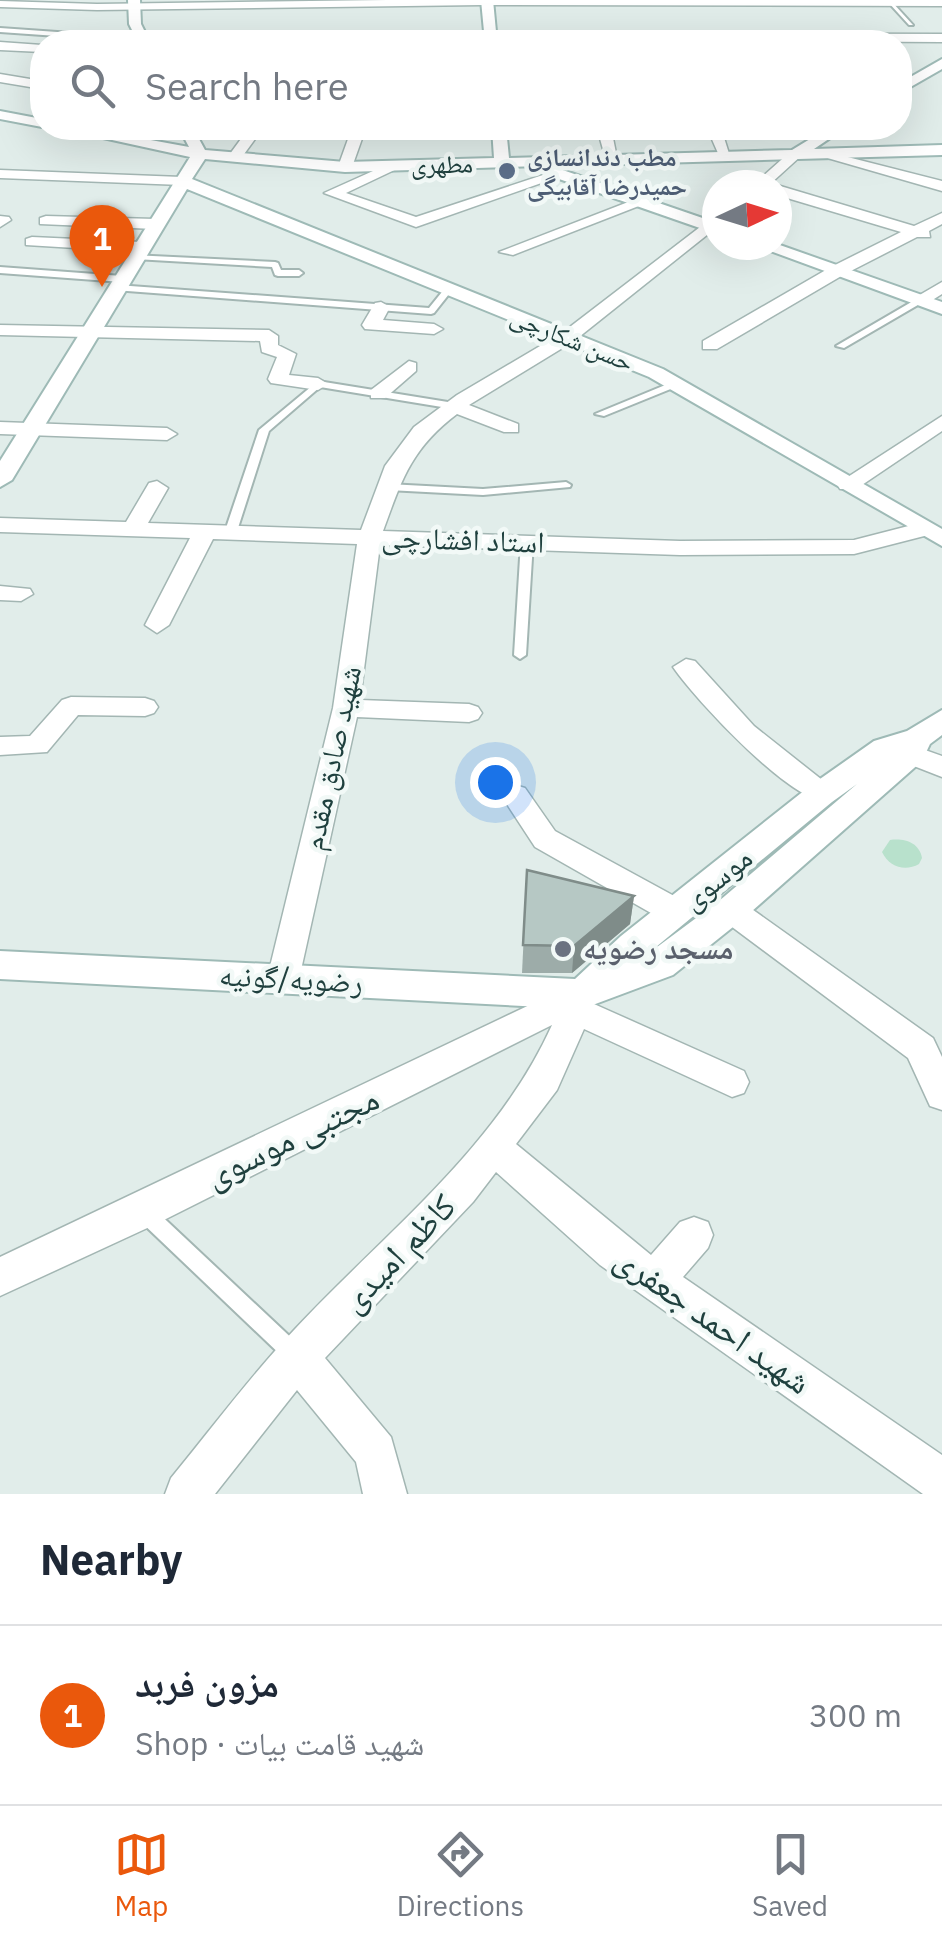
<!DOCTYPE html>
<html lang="en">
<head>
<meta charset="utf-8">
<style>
	body { margin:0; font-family:"IBM Plex Sans","Noto Naskh Arabic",sans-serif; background:#f6f6f7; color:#1f2937 }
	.compass { position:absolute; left:702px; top:170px; width:90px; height:90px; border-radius:50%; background:#fff; box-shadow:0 10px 40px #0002; rotate:86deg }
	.you { position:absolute; left:495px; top:782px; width:35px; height:35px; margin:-25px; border:8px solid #fff; border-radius:50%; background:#1a73e8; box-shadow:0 0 0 15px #1a73e833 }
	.badge { display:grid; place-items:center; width:65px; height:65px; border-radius:50%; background:#ea580c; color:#fff; font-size:32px; font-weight:700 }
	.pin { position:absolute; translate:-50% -82px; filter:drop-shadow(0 2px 5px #0008) }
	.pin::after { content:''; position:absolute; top:52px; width:35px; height:30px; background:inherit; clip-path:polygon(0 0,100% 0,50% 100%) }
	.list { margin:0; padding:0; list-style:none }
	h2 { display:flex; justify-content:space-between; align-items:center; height:130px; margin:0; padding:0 40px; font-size:42px }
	h2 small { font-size:32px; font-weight:400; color:#747a83 }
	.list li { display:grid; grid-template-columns:65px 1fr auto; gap:30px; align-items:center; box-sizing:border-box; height:180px; padding:0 40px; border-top:2px solid #e0e1e3 }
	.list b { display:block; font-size:38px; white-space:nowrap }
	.list p { margin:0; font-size:32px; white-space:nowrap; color:#747a83 }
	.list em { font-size:32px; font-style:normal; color:#747a83 }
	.icon { flex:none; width:55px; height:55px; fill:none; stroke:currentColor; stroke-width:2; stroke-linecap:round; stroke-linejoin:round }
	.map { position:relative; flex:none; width:942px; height:1494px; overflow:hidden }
	.search { position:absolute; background:#fff; box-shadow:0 10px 40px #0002; left:30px; right:30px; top:30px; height:110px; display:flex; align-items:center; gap:25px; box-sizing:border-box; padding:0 35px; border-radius:40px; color:#747a83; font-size:38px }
	.sheet { height:310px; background:#fff }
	nav { display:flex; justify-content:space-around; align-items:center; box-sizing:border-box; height:140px; border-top:2px solid #e0e1e3; background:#fff; font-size:28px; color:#747a83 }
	nav a { display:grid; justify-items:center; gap:5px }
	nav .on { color:#ea580c }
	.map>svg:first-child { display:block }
	.green { fill:#b8e1cc }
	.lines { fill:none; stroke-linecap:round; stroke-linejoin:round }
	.lane-casing { stroke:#a3b6b3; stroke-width:4 }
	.street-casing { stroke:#a3b6b3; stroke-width:3 }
	.secondary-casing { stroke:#9ebab6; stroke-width:4 }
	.lane { fill:#fff; fill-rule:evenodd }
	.street { fill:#fff; fill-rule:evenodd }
	.secondary { fill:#fff; fill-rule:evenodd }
	.wall { fill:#9daca9 }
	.shaded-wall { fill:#7f8c89 }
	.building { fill:#b6c8c4; stroke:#7f8c89; stroke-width:2.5 }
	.service-dot { fill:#5c6f8a; stroke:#f2f9f7; stroke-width:4 }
	.worship-dot { fill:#6b7280; stroke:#f2f9f7; stroke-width:4 }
	.labels { text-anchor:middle; stroke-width:9; stroke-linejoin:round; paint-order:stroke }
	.far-service-label { font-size:25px; font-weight:bold; fill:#4e5e75; stroke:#f2f9f7; text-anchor:start }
	.far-street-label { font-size:25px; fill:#1f403e; stroke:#f2f9f7 }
	.street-label { font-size:30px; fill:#1f403e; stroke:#f2f9f7 }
	.worship-label { font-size:30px; font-weight:bold; fill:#5b616d; stroke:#f2f9f7; text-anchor:start }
	.near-street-label { font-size:35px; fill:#1f403e; stroke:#f2f9f7 }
</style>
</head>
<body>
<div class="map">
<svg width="942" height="1494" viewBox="0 0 942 1494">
	<rect width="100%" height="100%" fill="#e1edea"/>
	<!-- green -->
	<path class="green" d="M890 840C904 838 919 842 922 858L919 864C905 872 889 867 882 852Z"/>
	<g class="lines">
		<defs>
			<path id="lane" d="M888 2H892L913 25H909Z
				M0 28 143 38 146 40 143 42 0 32Z
				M132 255 275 262 278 263 281 270H299L303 273 299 276H278L275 275 272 267 135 259 131 257Z
				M0 267 122 276 126 279 122 282 0 273Z
				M117 285 429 308 446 287 453 289 434 313 431 314 114 290 113 288Z
				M920 297 924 300 923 302 844 348 836 346Z
				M318 381 454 403 459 406 454 409 320 387 269 431 237 531 235 533H227L225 531 259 430Z
				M675 381 678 382V386L604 416 595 414Z
				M566 482 571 485 570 487 483 495 388 490 383 487 388 484 483 489Z
				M527 539 533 542 526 655 520 659 514 655 521 542Z
				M145 1204 152 1207 300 1346 303 1353 300 1360 293 1363 286 1360 138 1219 136 1213 138 1207Z"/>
			<path id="street" d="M387 0H942V6L482 5 97 10 0 7V1L97 4Z
				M141 32 942 34V42L137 38Z
				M0 42 42 45V52L0 50Z
				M0 74 42 81V89L0 82Z
				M249 128H263L239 161H229L227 158Z
				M352 128H502L506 131 499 135 364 133 352 167 345 171 338 167Z
				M597 128H611L618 163 606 160Z
				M707 128H721L731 160H721Z
				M824 151 942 181V191L824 157Z
				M790 152 802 155 769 185H753Z
				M393 162 405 165 346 193 416 217 555 171 567 174 416 227 324 193Z
				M0 170 182 177 189 181 182 185 0 178Z
				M777 185 914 226 942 213V224L929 231 930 237H917L843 275 717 349H703V341L831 267 901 232 777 195Z
				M636 199 649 202 513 255 499 252Z
				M717 214V227L574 341 469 405 518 424V432H504L457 414C411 449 402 479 383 531L680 541 854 540 924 522 935 529 932 534 854 554 680 555 380 545 360 700 469 704 478 707 482 713 478 719 469 722 357 717 299 979 295 988 283 992 271 988 267 979 333 708 357 544 213 539 169 625 157 633 145 625 190 538 0 532V518L126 522 149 483 157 481 168 488 148 523 361 530 385 466 414 427 457 395 562 333Z
				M0 216 9 217 11 220 0 227Z
				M46 216 155 219 163 224 155 229 40 224V218Z
				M32 237 141 242 149 247 141 252 26 245V239Z
				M942 282V294L926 304 911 300Z
				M381 302 390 307 383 320 434 324 443 329 434 334 365 329 362 325 375 303Z
				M0 325 269 330 278 336V345L296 354 289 375 318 378 328 384 318 390 271 383 268 379 277 357 262 352 260 341 0 335Z
				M409 361 416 363V371L385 398H371V390Z
				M942 416V431L856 489H840L837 484Z
				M0 422 167 428 177 434 167 440 0 434Z
				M0 586 30 589 33 594 21 601 0 600Z
				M686 659 695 661 754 726 831 787 835 794 831 801C798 811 693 697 673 667Z
				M71 697 145 698 154 701 158 707 154 713 145 716 78 715 47 752 0 755V737L30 736 62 700Z
				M911 745 942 756V777L901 761 897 754 901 747Z
				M515 785 525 788 555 831 687 903 692 912 687 921 676 924 665 921 535 847 501 795 505 788Z
				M731 898 742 902 933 1038 942 1057V1110L930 1106 908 1058 720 918 715 910 720 902Z
				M582 980 594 984 598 994 594 1004 744 1071 749 1082 744 1093 732 1097 584 1029 557 1090 516 1144 651 1255 680 1222 694 1217 708 1222 713 1235 708 1248 683 1277 942 1455V1494H923L600 1265 496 1172 473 1202 325 1358 391 1437 407 1494H363L356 1462 297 1390 215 1494H165L171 1478C208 1433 243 1386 282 1343 375 1240 494 1154 552 1025L156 1224 0 1296V1257Z"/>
			<path id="secondary" d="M128 0H140L141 24 150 42H138L129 24Z
				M481 0H493L497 42H485Z
				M942 59V69L900 93V83Z
				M0 111 42 119V127L0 119Z
				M57 128H85L189 147 179 128H193L205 150 345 162 494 158 492 128H506L509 158 792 150 828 128H845L814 149 942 145V155L551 166 717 223V234L539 172V166L345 172 205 159 192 179 663 369 942 529V546L649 377 187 189 12 480 0 487V461L190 157Z
				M777 244 942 302V314L754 245Z
				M942 710V735L930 744 922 761 743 919 673 975 582 1009 0 979V951L575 979 621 936 810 786 874 741 907 731ZM857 784 719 901 645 956 832 802Z"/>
		</defs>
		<!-- lane casing -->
		<use href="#lane" class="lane-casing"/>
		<!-- street casing -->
		<use href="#street" class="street-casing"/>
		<!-- secondary casing -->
		<use href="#secondary" class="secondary-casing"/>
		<!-- lane -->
		<use href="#lane" class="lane"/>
		<!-- street -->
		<use href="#street" class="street"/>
		<!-- secondary -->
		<use href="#secondary" class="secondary"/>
	</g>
	<!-- wall -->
	<path class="wall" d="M527 870 634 896 630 924 572 973H522Z"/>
	<!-- shaded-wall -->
	<path class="shaded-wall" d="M634 896 630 924 572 973 574 946Z"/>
	<!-- building -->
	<path class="building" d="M527 870 634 896 574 946 523 945Z"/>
	<!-- markers -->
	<circle class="service-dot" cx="507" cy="171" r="10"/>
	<circle class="worship-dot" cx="563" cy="949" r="10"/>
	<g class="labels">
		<!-- far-service labels -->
		<g class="far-service-label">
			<text x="527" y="166">مطب دندانسازی<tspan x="527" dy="29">حمیدرضا آقابیگی</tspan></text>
		</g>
		<!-- far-street labels -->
		<g class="far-street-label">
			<text transform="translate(442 164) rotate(-1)" y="9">مطهری</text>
			<text transform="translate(572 339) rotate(22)" y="9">حسن شکارچی</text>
		</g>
		<!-- street labels -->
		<g class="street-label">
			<text transform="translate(463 540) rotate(2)" y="10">استاد افشارچی</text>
			<text transform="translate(332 758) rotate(-78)" y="10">شهید صادق مقدم</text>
			<text transform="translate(717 879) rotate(-39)" y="10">موسوی</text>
			<text transform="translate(291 979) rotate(3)" y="10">رضویه/گونیه</text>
		</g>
		<!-- worship labels -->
		<g class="worship-label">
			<text x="583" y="959">مسجد رضویه</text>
		</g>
		<!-- near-street labels -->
		<g class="near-street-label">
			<text transform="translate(292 1137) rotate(-26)" y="12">مجتبی موسوی</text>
			<text transform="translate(398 1253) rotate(-46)" y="12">کاظم امیدی</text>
			<text transform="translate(713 1320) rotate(35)" y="12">شهید احمد جعفری</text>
		</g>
	</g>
</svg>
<svg class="compass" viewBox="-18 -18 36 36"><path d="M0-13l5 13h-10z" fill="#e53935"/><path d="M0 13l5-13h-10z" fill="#747a83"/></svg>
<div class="you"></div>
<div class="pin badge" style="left:102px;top:287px">1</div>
<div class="search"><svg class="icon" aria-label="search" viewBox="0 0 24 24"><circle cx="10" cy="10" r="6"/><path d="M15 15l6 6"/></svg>Search here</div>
</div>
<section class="sheet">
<h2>Nearby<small></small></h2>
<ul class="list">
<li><span class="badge">1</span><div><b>مزون فربد</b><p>Shop · شهید قامت بیات</p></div><em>300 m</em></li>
</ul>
</section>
<nav>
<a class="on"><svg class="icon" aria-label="map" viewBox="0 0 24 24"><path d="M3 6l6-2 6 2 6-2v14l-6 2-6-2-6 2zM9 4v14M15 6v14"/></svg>Map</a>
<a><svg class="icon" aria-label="directions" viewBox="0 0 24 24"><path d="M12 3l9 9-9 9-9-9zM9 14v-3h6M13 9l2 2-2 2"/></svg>Directions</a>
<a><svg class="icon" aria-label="saved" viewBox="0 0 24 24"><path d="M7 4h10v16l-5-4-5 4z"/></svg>Saved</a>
</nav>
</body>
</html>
